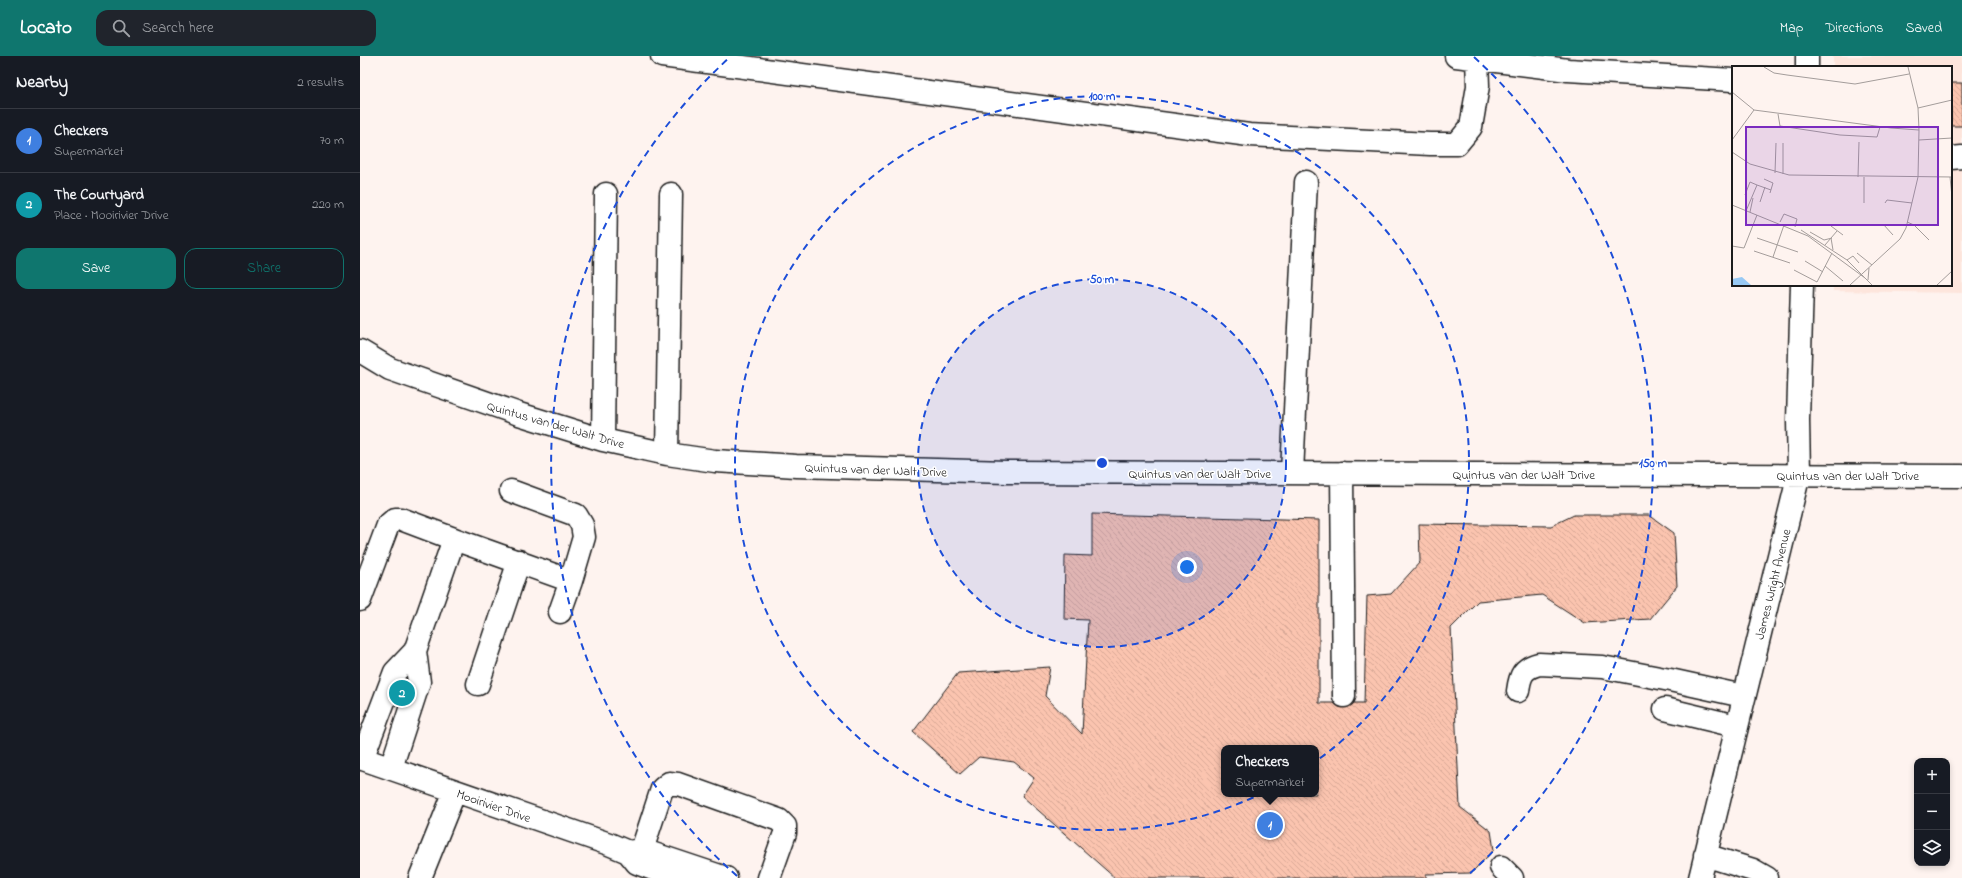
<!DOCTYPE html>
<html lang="en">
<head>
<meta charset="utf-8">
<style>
	body { margin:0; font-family:"Indie Flower",sans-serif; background:#20242c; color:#f1f3f6 }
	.controls { position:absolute; right:12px; bottom:12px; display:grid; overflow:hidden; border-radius:8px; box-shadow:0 2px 6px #0003 }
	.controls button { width:36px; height:36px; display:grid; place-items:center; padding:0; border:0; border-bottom:1px solid #363941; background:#171b24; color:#f1f3f6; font:20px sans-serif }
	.you { position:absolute; left:827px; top:511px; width:14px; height:14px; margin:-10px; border:3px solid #fff; border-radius:50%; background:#1a73e8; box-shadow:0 0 0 6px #1a73e833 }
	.badge { display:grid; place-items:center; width:26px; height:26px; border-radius:50%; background:#0f766e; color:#fff; font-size:13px; font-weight:700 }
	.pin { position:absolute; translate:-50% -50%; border:2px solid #fff; box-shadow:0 1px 4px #0006 }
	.popup { position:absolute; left:861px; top:689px; width:98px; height:52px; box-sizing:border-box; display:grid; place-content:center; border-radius:8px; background:#171b24; filter:drop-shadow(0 1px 3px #0005); font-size:13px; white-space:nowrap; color:#9ea1a6 }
	.popup b { font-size:15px; color:#f1f3f6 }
	.popup::after { content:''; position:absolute; left:50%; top:100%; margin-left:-8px; border:8px solid transparent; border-top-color:#171b24 }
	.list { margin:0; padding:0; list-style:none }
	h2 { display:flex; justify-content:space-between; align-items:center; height:52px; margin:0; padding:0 16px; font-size:17px }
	h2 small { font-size:13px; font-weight:400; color:#9ea1a6 }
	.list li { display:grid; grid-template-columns:26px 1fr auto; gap:12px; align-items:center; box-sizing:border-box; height:64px; padding:0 16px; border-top:1px solid #363941 }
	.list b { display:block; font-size:15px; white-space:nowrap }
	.list p { margin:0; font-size:13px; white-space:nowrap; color:#9ea1a6 }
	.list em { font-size:13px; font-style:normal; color:#9ea1a6 }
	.actions { display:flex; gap:8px; padding:12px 16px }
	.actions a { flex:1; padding:9px 0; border:1px solid #0f766e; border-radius:12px; text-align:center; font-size:14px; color:#0f766e }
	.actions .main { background:#0f766e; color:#fff }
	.icon { flex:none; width:22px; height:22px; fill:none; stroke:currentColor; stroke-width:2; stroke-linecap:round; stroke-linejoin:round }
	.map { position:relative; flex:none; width:1602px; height:822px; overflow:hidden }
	header { display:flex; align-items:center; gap:24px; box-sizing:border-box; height:56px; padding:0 20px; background:#0f766e; color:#fff }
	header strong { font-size:19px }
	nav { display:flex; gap:22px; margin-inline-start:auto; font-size:14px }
	.search { width:280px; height:36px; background:#20242c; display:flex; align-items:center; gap:10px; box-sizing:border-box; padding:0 14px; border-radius:12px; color:#9ea1a6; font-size:15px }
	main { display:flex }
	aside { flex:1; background:#171b24 }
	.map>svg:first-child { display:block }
	.built { fill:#fde5dc }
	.building { fill:url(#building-back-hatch); stroke:#1c1c1c; fill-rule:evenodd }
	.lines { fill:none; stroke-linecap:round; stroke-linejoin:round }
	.minor-casing { stroke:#1c1c1c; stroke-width:25 }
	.minor { stroke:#fff; stroke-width:22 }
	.ring { fill:none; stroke:#1d4ed8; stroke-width:2; stroke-dasharray:7 5 }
	.labels { text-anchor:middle; stroke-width:3; stroke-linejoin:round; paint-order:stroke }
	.street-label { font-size:13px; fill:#1c1c1c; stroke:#fff }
	.inset-road { fill:none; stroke:#a49d9b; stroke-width:1 }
	.view { fill:#7b2cbf; fill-opacity:0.15; stroke:#7b2cbf; stroke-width:2 }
	.inset-edge { fill:none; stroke:#1c1c1c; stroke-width:2 }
	.centre { fill:#1d4ed8; stroke:#fff; stroke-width:2 }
	.ring-label { font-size:12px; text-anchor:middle; font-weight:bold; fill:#1d4ed8; stroke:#fff; stroke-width:3; stroke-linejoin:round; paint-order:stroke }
</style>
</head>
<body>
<header>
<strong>Locato</strong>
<div class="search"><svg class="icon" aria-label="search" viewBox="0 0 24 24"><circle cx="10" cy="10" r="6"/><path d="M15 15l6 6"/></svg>Search here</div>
<nav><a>Map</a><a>Directions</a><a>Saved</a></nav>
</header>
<main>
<aside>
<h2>Nearby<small>2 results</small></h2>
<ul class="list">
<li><span class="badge" style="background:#3f7fe0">1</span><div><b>Checkers</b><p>Supermarket</p></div><em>70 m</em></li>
<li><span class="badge" style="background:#0f9aa8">2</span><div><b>The Courtyard</b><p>Place · Mooirivier Drive</p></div><em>220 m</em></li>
</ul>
<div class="actions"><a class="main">Save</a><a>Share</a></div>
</aside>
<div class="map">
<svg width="1602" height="822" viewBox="0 0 1602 822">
	<defs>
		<pattern id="building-back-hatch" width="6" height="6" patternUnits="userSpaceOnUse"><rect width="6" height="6" fill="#fbc4af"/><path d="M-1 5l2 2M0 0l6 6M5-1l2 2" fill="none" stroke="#d7a896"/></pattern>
	</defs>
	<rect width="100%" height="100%" fill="#fef3ef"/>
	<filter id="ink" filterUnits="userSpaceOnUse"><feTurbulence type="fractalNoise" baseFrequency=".025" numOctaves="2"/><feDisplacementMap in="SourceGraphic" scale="8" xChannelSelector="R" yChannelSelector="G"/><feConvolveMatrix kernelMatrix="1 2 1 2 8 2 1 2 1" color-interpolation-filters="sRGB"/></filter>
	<g filter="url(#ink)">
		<!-- built -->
		<path class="built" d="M1473 0H1602V237L1473 235V229H1591V11H1473Z"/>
		<!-- building -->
		<path class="building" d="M1591 27H1602V70H1591Z
			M732 458 959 464V647H1004L1007 540 1031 538 1060 506 1059 468 1191 470 1214 459H1289L1314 477 1317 530 1290 563 1225 567 1182 539 1118 545 1091 572 1100 751 1131 775 1134 794 1111 817 1066 818V822H755L662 740 674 722 654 706 619 701 600 718 553 676 598 617 690 611 685 640 722 678 728 564 704 563 705 499 732 500ZM864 692H956V738H864Z
			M38 629 50 633 46 646 34 641Z"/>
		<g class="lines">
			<defs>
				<path id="minor" d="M302 0 889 79 1070 88H1097L1111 71 1118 30 1117 3
					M1096 0 1208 14 1373 24
					M1447 0V11
					M1591 102 1602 101
					M0 295 30 313 159 358 243 384 307 398 355 405 436 410 647 416 1602 420
					M243 384 246 138
					M307 398 311 138
					M932 417 946 126
					M982 417 984 640
					M151 435 216 459 222 469 224 481 211 525 200 556
					M0 544 28 469 35 463H41L94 483
					M118 628 159 505
					M1158 635C1160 619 1163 612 1179 608L1242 611 1310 624 1383 640
					M1305 653 1376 670
					M0 702 249 788 268 796 277 807 317 822
					M2 703 35 616 55 595 94 483 211 525
					M31 712 59 626 55 595
					M282 794 302 733 309 727 318 728 419 764 425 770V777L409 822
					M268 796 282 794 366 822
					M1345 799 1393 814 1407 822
					M1141 811 1152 822
					M60 822 95 735
					M1340 822 1439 418 1438 364 1442 229"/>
			</defs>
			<!-- minor casing -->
			<use href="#minor" class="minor-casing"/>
			<!-- minor -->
			<use href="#minor" class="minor"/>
		</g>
	</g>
	<!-- distance rings -->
	<circle cx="742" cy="407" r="184" fill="#1d4ed8" fill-opacity=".12"/>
	<g class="ring">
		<circle cx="742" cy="407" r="184"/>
		<circle cx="742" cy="407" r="367"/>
		<path d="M377 820A551 551 0 0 1 370 1M1114 1A551 551 0 0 1 1107 820"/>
	</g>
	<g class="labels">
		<!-- street labels -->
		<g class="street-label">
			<text transform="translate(196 368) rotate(16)" y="5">Quintus van der Walt Drive</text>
			<text transform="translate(516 413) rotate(2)" y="5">Quintus van der Walt Drive</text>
			<text x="840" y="422">Quintus van der Walt Drive</text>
			<text x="1164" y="423">Quintus van der Walt Drive</text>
			<text x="1488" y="424">Quintus van der Walt Drive</text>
			<text transform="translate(1412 528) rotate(-76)" y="5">James Wright Avenue</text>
			<text transform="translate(134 749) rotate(19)" y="5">Mooirivier Drive</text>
		</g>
	</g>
	<!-- overview -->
	<g transform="translate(1372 10)">
		<rect width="220" height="220" fill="#fef3ef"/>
		<path d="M10 211 19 219H0V213Z" fill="#98c9f4"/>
		<path class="inset-road" d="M32 1 42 7 55 9 123 18 177 8M0 26 22 44 159 62 187 64M186 42 220 34M46 48 48 60 108 69 145 71 148 61M0 74 22 44M187 74 220 72M0 86 18 98 57 109 220 111M43 107 44 77M51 108V77M126 111 127 76M132 111V137M218 111 220 131M32 113 41 117 38 127M13 129 18 116 25 119M28 136 33 121M153 137 155 134 180 137M0 139 76 170 133 212M14 145 25 119 39 124M18 146 21 132M48 156 52 148 65 153 63 161M175 156 182 159 197 174M151 158 161 169M99 160 111 169M69 164 115 194 140 219M78 166 92 174 100 172M25 172 66 186M99 172 101 184M93 179 105 165M0 180 12 182 25 149M22 185 58 197M125 187 140 199M41 191 52 159M115 194 121 190 127 197M73 195 91 206M93 200 111 215M62 204 85 216 100 187M136 214 137 202M118 219 168 173 174 162 186 111 187 64 186 42 176 1M205 219 220 205"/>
		<path class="view" d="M14 61H206V159H14Z"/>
		<rect width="220" height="220" class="inset-edge"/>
	</g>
	<circle cx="742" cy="407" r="6" class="centre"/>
	<g class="ring-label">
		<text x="742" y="44">100 m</text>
		<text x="742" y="227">50 m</text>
		<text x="1293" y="411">150 m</text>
	</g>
</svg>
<div class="controls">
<button>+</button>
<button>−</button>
<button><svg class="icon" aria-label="layers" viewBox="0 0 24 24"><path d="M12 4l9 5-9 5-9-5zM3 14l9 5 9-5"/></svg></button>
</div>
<div class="you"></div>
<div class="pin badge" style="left:910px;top:769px;background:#3f7fe0">1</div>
<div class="popup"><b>Checkers</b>Supermarket</div>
<div class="pin badge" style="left:42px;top:637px;background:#0f9aa8">2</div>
</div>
</main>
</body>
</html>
